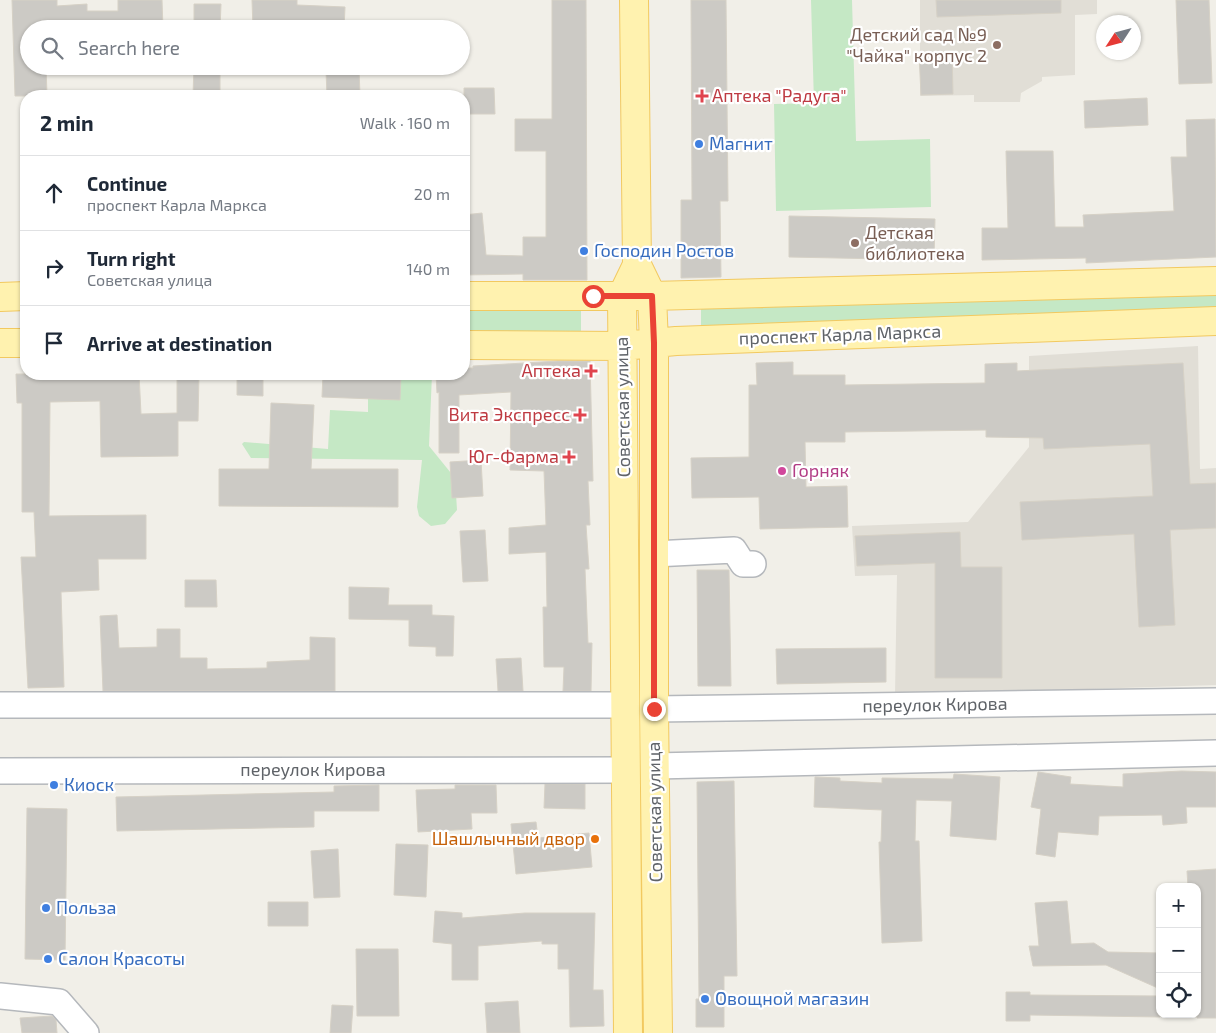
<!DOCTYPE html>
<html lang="en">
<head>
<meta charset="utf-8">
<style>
	body { margin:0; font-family:"Exo 2",sans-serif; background:#f2f2f3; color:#1f2937 }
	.controls { position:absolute; right:15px; bottom:15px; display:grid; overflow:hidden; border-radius:10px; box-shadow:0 1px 4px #0004 }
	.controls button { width:45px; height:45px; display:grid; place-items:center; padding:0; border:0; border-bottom:1px solid #e0e1e3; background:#fff; color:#1f2937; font:25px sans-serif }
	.compass { position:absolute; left:1096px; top:15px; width:45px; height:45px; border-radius:50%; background:#fff; box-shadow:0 1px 4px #0004; rotate:234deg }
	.stop { position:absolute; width:15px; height:15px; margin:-11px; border:4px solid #ea4335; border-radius:50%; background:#fff }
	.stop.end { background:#ea4335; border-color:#fff; box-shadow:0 1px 5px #0008 }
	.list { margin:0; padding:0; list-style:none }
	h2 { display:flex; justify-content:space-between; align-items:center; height:65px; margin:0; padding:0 20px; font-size:21px }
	h2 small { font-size:16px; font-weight:400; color:#747a83 }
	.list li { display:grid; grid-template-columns:32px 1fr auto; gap:15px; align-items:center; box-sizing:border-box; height:75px; padding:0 20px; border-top:1px solid #e0e1e3 }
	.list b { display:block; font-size:19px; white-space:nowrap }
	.list p { margin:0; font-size:16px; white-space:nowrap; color:#747a83 }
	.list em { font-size:16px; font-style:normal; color:#747a83 }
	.icon { flex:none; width:28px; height:28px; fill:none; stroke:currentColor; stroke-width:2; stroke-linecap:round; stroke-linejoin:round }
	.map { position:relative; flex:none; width:1216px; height:1033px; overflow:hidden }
	.search { position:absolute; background:#fff; box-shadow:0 1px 4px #0004; left:20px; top:20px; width:450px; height:55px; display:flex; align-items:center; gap:12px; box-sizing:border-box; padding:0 18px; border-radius:28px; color:#747a83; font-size:19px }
	.panel { position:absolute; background:#fff; box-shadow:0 1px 4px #0004; left:20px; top:90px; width:450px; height:290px; border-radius:20px }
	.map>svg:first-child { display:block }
	.education { fill:#e1ded6 }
	.green { fill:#c5e8c5 }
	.building { fill:#cccac5; stroke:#d6d1c6 }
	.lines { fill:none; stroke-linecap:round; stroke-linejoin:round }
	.minor-casing { stroke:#b5b8bc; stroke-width:28 }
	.major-casing { stroke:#f2c960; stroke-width:30 }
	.minor { stroke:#fff; stroke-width:25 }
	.major { stroke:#fff2af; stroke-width:28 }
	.route { stroke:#ea4335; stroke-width:6 }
	.education-dot { fill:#8d6e63; stroke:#fff; stroke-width:2 }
	.health-dot { fill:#e0444e; stroke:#fff; stroke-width:2 }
	.shop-dot { fill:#3f7fe0; stroke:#fff; stroke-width:2 }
	.hotel-dot { fill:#d1479c; stroke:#fff; stroke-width:2 }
	.food-dot { fill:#e8710a; stroke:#fff; stroke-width:2 }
	.labels { text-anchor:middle; stroke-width:4.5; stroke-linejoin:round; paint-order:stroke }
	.education-label { font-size:18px; fill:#785e54; stroke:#fff; text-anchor:end }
	.health-label { font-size:18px; fill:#be3a42; stroke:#fff; text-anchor:end }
	.shop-label { font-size:18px; fill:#366cbe; stroke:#fff; text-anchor:start }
	.street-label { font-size:18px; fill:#5f6368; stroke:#fff }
	.hotel-label { font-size:18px; fill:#b23c85; stroke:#fff; text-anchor:start }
	.food-label { font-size:18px; fill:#c56008; stroke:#fff; text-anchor:end }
</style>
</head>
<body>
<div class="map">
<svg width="1216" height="1033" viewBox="0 0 1216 1033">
	<rect width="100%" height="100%" fill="#f1efe8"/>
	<!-- education -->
	<path class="education" d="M920 0H1097V14L1075 15V75L1042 77V81L1021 93 1020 102H974V95L920 96Z
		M1198 346 1200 469 1216 468V685L895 695 897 575 855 576 852 526 968 522 1029 447V356Z"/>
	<!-- green -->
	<path class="green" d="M811 0H852L856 141 930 139 931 207 776 211 774 104 814 103Z
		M1216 291V312L701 327V305Z
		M464 307H581V334L464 333Z
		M368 374H432L429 446 455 478 457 510 445 524 431 526 419 516 417 507 422 460 251 458 242 444 244 442 328 449 330 410 368 412Z"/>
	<!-- building -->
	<path class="building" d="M12 0H57V6L87 4V11H118V0H162L163 29H29V66H46L47 96H15Z
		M252 0H297V5L345 7 344 29H253Z
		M552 0H586L587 280H523V274L464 275V257L466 256 464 215 482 213 486 255 523 256V237H546V151H515V119H552Z
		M691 0H726L728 201H720L721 277 681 278V200H692Z
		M936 0H1061V13L937 17Z
		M1176 0H1209L1212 83 1179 84Z
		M194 4H221L220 29H194Z
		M952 52 953 94 921 95 919 53Z
		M194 66H220V96H193Z
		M359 69 360 96H327L326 70Z
		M464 88H494L495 114H464Z
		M1147 98 1148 125 1085 128 1084 101Z
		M1215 119 1216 257 1086 263V258L982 260V228H1008L1006 151H1053L1055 227H1084L1083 215 1174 211 1171 157H1187L1186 120Z
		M789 216 935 219 934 260 789 257Z
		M558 361H590L593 481H588L590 525H586L589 569H585L588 643H592L591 691H563L564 667H544L543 607H547L546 552 509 554V528L546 525 544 471 510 470 511 392 459 395V453H439V392L437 393 436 374H464V368H473V366Z
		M793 362V375H845V385L985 383V364L1017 363V371L1183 363 1190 484 1216 483V528L1170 530 1175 625 1139 627 1134 534 1022 540 1020 502 1153 496 1150 444 1044 449 1043 438 986 437V430L845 432V442H805L806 487 847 486 848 527 760 529 759 497 692 498 691 458 749 457V385H757L756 363Z
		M16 374H139L141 414 177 413V374H199L198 421H178V456L101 457 100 401 50 402 49 516 146 515V559H98L99 590 61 592 64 687 28 688 21 557H36L34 512H22V403H17Z
		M237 374H263V396L237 395Z
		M323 374H401L400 400 322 397Z
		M271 403 314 405 311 469H398V507L219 506V469H269Z
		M481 460 483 496 452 498 450 462Z
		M485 530 488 581 463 582 460 531Z
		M960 532 961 567H1002V678H935V563L857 566 855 536Z
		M697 570H729L731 686H698Z
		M185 580H216L217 607H185Z
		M349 587 389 588 388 605H432V615L454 616 453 656H436V647L409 646V620L349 619Z
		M117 615 119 648 157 647V629H180V658H207V669L267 668V662L310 660V637L335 638V691H103L100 616Z
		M886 648V682L777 684 776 649Z
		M521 658 523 691H498L496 659Z
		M1182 771 1216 772V807H1186L1187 823 1163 825 1162 815 1099 816 1098 835 1058 832 1055 857 1036 854 1041 809 1031 807 1038 772 1071 777 1070 784 1123 787V774Z
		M954 774 1000 777 996 840 950 836 952 801 916 800 915 841H919L922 941 882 943 879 842H881L882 810 814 807 815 777 840 778V781L882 783V778L953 779Z
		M734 781 737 976H724V1027H696V999H699L697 782Z
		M545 784H585V809L544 808Z
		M379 785V811H314V827L117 831 116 797 334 792V786Z
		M455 785H496L497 813H471L472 829 418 832 416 790 455 789Z
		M27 808 67 809 65 960 25 959Z
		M536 822 538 838 589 833 592 867 516 874 511 824Z
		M396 844 428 845 426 897 394 895Z
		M338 849 340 897 314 898 311 851Z
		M1216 869V1018H1197V887H1188L1187 871Z
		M1067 901 1071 944 1094 943 1108 952 1160 953V989L1106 965 1033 966 1029 946H1039L1035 903Z
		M268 902H308V926H268Z
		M435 911 462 913V918L525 913H595L593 990H603L604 1026 570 1027 569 969H558V944H542V941L478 946V980H452V944L433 942Z
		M356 949H398L399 1016H357Z
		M1006 992H1030V995L1160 996V1017L1030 1015V1021H1006Z
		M518 1001 520 1033H487L485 1003Z
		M332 1005 353 1006 351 1033H330Z
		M52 1016 56 1020 57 1033H22L20 1018Z"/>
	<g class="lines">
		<defs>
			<path id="minor" d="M654 554 734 550 743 564H753
				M0 705H625
				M654 709 1216 701
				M655 766 1216 753
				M0 771 626 770
				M0 996 59 1002 86 1033"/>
			<path id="major" d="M634 0 637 265 652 296 654 343V709L658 1033
				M464 296H652L1216 281
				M0 297 26 296
				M0 343H26
				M464 345 622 346 676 341 1216 321
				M628 1033 622 296 637 265"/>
		</defs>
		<!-- minor casing -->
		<use href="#minor" class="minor-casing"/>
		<!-- major casing -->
		<use href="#major" class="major-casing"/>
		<!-- minor -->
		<use href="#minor" class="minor"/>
		<!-- major -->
		<use href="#major" class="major"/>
	</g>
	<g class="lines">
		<!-- route -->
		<path class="route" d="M593 296H652L654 343V709"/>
	</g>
	<!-- markers -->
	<g class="education-dot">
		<circle cx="997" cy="45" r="5"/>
		<circle cx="855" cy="243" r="5"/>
	</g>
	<g class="health-dot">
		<path d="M699.5 88.5h5v5h5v5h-5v5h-5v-5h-5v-5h5z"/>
		<path d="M588.5 363.5h5v5h5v5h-5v5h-5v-5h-5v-5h5z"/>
		<path d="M577.5 407.5h5v5h5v5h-5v5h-5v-5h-5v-5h5z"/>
		<path d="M566.5 449.5h5v5h5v5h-5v5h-5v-5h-5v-5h5z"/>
	</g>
	<g class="shop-dot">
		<circle cx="699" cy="144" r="5"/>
		<circle cx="584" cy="251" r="5"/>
		<circle cx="54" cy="785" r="5"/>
		<circle cx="46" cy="908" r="5"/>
		<circle cx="48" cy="959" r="5"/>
		<circle cx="705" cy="999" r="5"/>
	</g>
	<circle class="hotel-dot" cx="782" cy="471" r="5"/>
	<circle class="food-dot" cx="595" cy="839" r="5"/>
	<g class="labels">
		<!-- education labels -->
		<g class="education-label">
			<text x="987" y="41">Детский сад №9<tspan x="987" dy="21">"Чайка" корпус 2</tspan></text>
			<text x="865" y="239" text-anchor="start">Детская<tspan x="865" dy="21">библиотека</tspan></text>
		</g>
		<!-- health labels -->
		<g class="health-label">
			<text x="712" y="102" text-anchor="start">Аптека "Радуга"</text>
			<text x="581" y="377">Аптека</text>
			<text x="570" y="421">Вита Экспресс</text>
			<text x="559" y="463">Юг-Фарма</text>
		</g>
		<!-- shop labels -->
		<g class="shop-label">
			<text x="709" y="150">Магнит</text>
			<text x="594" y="257">Господин Ростов</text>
			<text x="64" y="791">Киоск</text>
			<text x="56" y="914">Польза</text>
			<text x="58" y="965">Салон Красоты</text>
			<text x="715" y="1005">Овощной магазин</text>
		</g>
		<!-- street labels -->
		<g class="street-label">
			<text transform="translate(840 335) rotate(-2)" y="6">проспект Карла Маркса</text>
			<text transform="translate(623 407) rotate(-91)" y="6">Советская улица</text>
			<text transform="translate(935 705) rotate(-1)" y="6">переулок Кирова</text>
			<text x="313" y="776">переулок Кирова</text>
			<text transform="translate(655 812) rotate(-91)" y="6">Советская улица</text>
		</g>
		<!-- hotel labels -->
		<g class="hotel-label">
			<text x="792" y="477">Горняк</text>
		</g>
		<!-- food labels -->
		<g class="food-label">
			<text x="585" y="845">Шашлычный двор</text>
		</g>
	</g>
</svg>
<div class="controls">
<button>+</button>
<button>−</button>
<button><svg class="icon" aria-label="locate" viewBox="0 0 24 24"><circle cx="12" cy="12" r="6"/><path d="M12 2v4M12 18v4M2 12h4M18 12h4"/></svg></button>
</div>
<svg class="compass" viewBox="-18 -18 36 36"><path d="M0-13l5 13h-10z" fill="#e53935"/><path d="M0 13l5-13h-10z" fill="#747a83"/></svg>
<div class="stop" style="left:593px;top:296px"></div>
<div class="stop end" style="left:654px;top:709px"></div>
<div class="search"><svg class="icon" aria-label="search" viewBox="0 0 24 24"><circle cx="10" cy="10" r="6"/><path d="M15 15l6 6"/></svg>Search here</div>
<section class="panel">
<h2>2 min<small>Walk · 160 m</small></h2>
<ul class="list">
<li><svg class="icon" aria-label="ahead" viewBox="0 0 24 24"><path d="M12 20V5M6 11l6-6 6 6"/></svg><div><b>Continue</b><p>проспект Карла Маркса</p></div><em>20 m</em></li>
<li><svg class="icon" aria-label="right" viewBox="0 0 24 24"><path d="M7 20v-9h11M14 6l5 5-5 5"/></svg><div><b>Turn right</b><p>Советская улица</p></div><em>140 m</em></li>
<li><svg class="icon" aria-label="arrive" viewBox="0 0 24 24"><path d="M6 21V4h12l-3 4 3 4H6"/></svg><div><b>Arrive at destination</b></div></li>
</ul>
</section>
</div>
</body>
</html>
